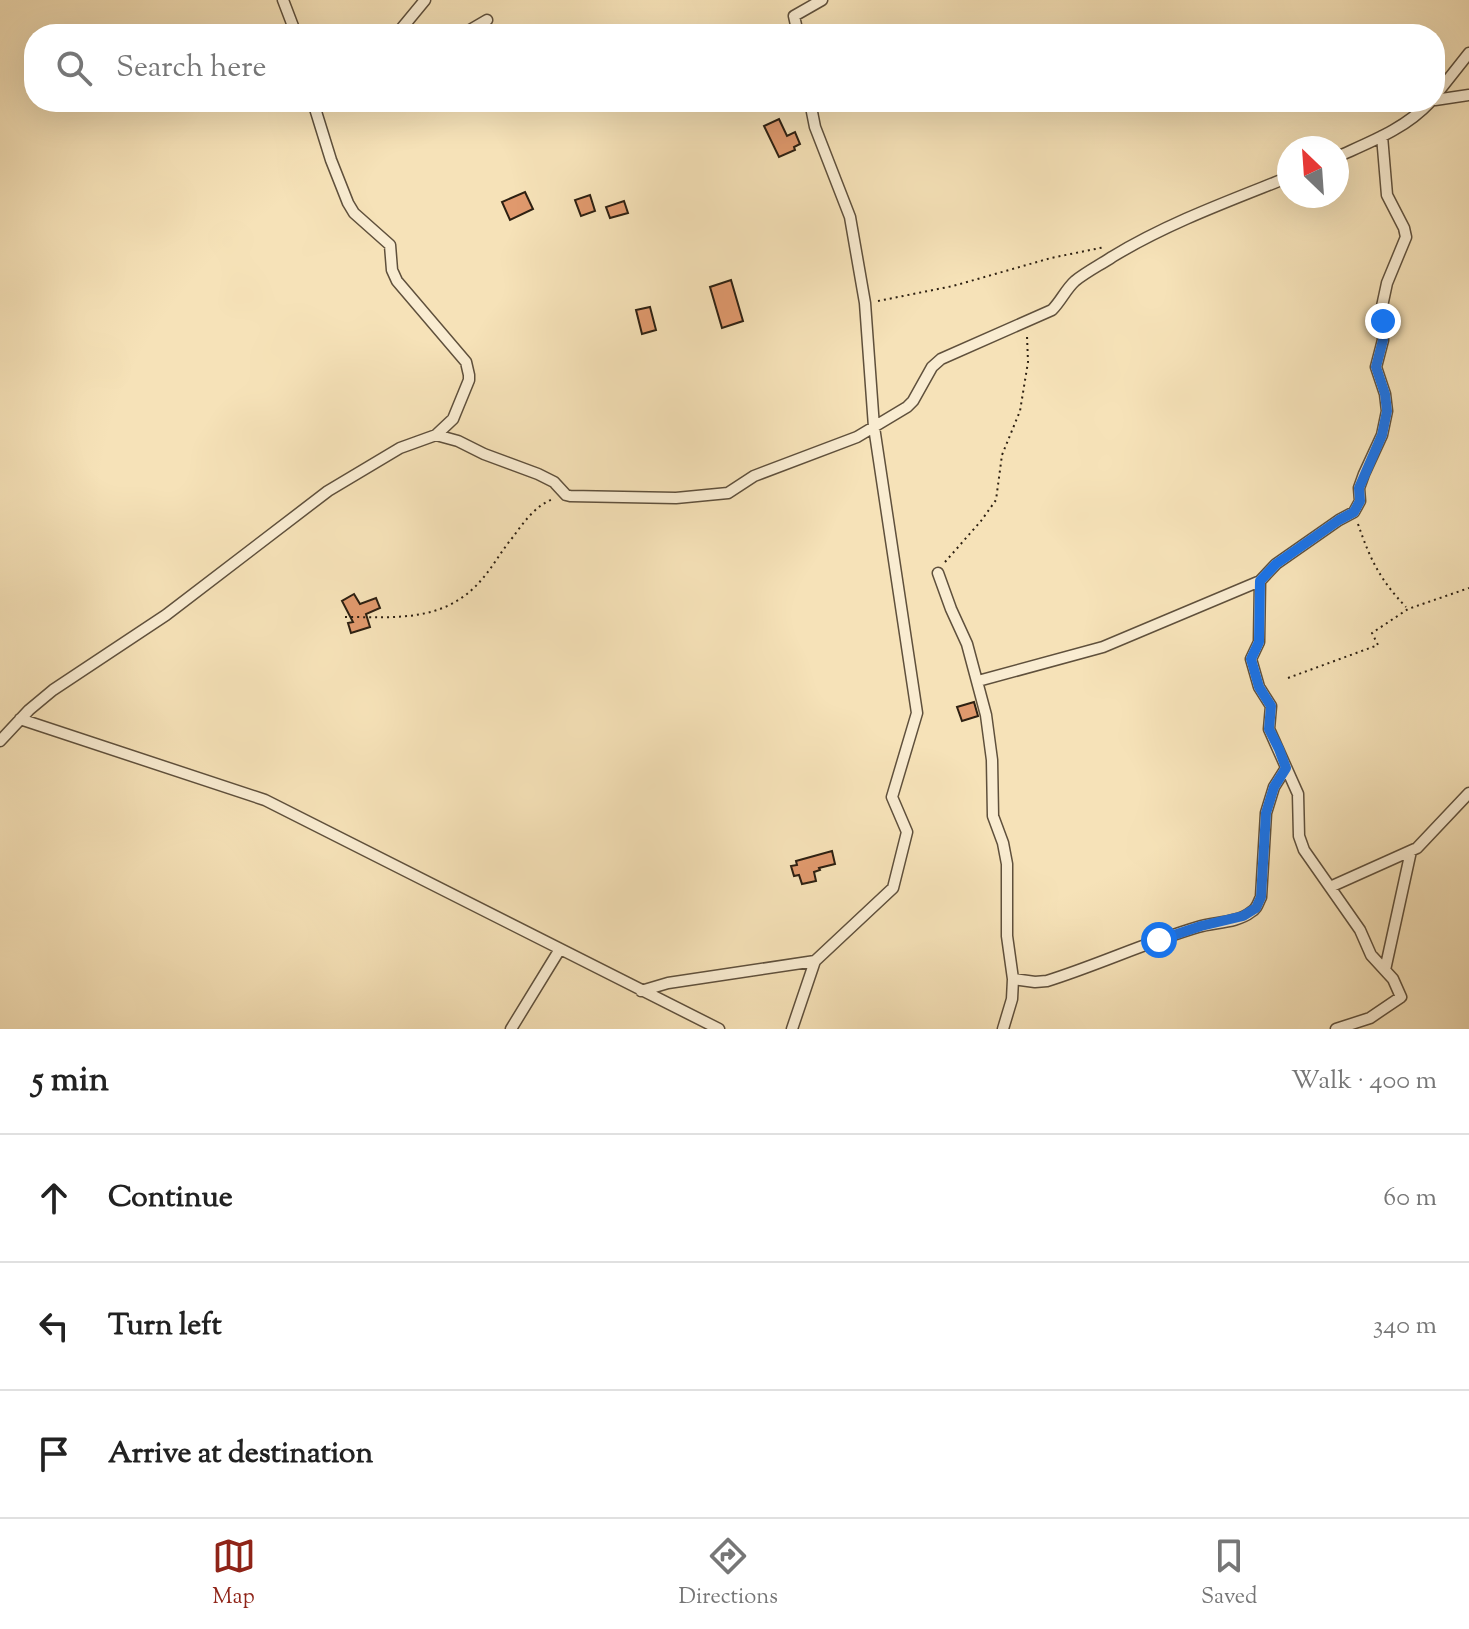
<!DOCTYPE html>
<html lang="en">
<head>
<meta charset="utf-8">
<style>
	body { margin:0; font-family:"Sorts Mill Goudy",serif; background:#f2f2f2; color:#222 }
	.compass { position:absolute; left:1277px; top:136px; width:72px; height:72px; border-radius:50%; background:#fff; box-shadow:0 8px 32px #0002; rotate:335deg }
	.stop { position:absolute; width:24px; height:24px; margin:-18px; border:6px solid #1a73e8; border-radius:50%; background:#fff }
	.stop.end { background:#1a73e8; border-color:#fff; box-shadow:0 2px 8px #0008 }
	.list { margin:0; padding:0; list-style:none }
	h2 { display:flex; justify-content:space-between; align-items:center; height:104px; margin:0; padding:0 32px; font-size:34px }
	h2 small { font-size:26px; font-weight:400; color:#767676 }
	.list li { display:grid; grid-template-columns:52px 1fr auto; gap:24px; align-items:center; box-sizing:border-box; height:128px; padding:0 32px; border-top:2px solid #e0e0e0 }
	.list b { display:block; font-size:30px; white-space:nowrap }
	.list em { font-size:26px; font-style:normal; color:#767676 }
	.icon { flex:none; width:44px; height:44px; fill:none; stroke:currentColor; stroke-width:2; stroke-linecap:round; stroke-linejoin:round }
	.map { position:relative; flex:none; width:1469px; height:1029px; overflow:hidden }
	.search { position:absolute; background:#fff; box-shadow:0 8px 32px #0002; left:24px; right:24px; top:24px; height:88px; display:flex; align-items:center; gap:20px; box-sizing:border-box; padding:0 28px; border-radius:32px; color:#767676; font-size:30px }
	.sheet { height:488px; background:#fff }
	nav { display:flex; justify-content:space-around; align-items:center; box-sizing:border-box; height:112px; border-top:2px solid #e0e0e0; background:#fff; font-size:22px; color:#767676 }
	nav a { display:grid; justify-items:center; gap:4px }
	nav .on { color:#8f2418 }
	.map>svg:first-child { display:block }
	.building { fill:#e0996d; stroke:#2d2012; stroke-width:2 }
	.lines { fill:none; stroke-linecap:round; stroke-linejoin:round }
	.street-casing { stroke:#5f503c; stroke-width:13 }
	.path { stroke:#2d2012; stroke-width:2; stroke-dasharray:2 4; stroke-linecap:butt }
	.street { stroke:#f9ecd1; stroke-width:10 }
	.route { stroke:#1a73e8; stroke-width:10 }
</style>
</head>
<body>
<div class="map">
<svg width="1469" height="1029" viewBox="0 0 1469 1029">
	<rect width="100%" height="100%" fill="#f6e2b8"/>
	<filter id="stains"><feTurbulence type="fractalNoise" baseFrequency=".0025" numOctaves="4"/><feColorMatrix values="0 0 0 0 .2 0 0 0 0 .09 0 0 0 0 .02 0 0 0 .5 -.17"/></filter>
	<radialGradient id="worn" r=".72"><stop offset=".6" stop-color="#630" stop-opacity="0"/><stop offset="1" stop-color="#630" stop-opacity=".3"/></radialGradient>
	<!-- building -->
	<path class="building" d="M779 119 787 136 795 132 800 144 794 147 795 150 779 157 764 126Z
		M525 192 533 209 510 220 502 202Z
		M590 195 595 211 581 216 575 200Z
		M624 201 628 213 610 218 606 207Z
		M731 280 743 321 722 328 710 287Z
		M650 307 656 330 642 334 636 310Z
		M354 594 360 604 376 598 380 608 366 614 370 627 351 633 348 623 353 622 342 601Z
		M974 702 978 716 962 721 957 707Z
		M832 851 835 864 819 868 820 870 814 872 816 881 802 884 799 875 794 876 791 866 797 865 796 861Z"/>
	<g class="lines">
		<defs>
			<path id="street" d="M283 0 296 34
				M397 34 425 0
				M463 34 487 20
				M798 34 794 16 822 0
				M1435 96 1469 53
				M1435 100 1469 95
				M1337 157C1370 142 1405 129 1430 102
				M436 435 458 441 484 454 538 474 554 482 566 495 570 496 676 498 728 493 754 476 857 437 907 407 913 401 932 367 941 359 1052 310C1061 301 1066 289 1075 281 1086 272 1100 265 1112 257 1168 223 1229 201 1289 177
				M938 573 951 609 967 644 986 715 992 760 993 816 1003 843 1007 864V936L1013 979 1012 999 1003 1029
				M1260 581 1259 642 1251 659 1259 687 1271 706 1269 729 1298 794 1299 836 1304 850 1360 930 1371 955 1393 979 1401 997 1370 1018 1336 1029
				M978 681 1103 647 1260 581 1276 564 1339 520 1354 512 1360 501 1359 488 1364 474 1382 435 1387 411 1385 394 1376 367 1383 340 1381 311 1387 283 1406 237 1404 228 1387 195 1382 136
				M20 719 265 800 719 1029
				M0 741 29 710 53 690 166 615 328 491 400 448 436 435 453 419 469 380V375L466 362 397 281 392 270 390 245 354 213 348 203 331 160 313 102
				M1330 887 1417 848 1469 793
				M1385 970 1411 851
				M1013 979 1035 982 1047 981C1098 965 1147 942 1198 927 1215 922 1237 923 1251 912 1257 909 1258 903 1261 897L1266 813 1274 787 1286 768
				M641 991 668 983 815 961
				M511 1029 560 949
				M792 1029 815 961 893 888 907 832 892 797 917 713 874 427 865 303 850 217 815 127 810 102"/>
		</defs>
		<!-- street casing -->
		<use href="#street" class="street-casing"/>
		<!-- path -->
		<path class="path" d="M878 301 953 286 1051 258 1105 247
			M1358 524C1370 559 1380 580 1406 607
			M945 562 981 521 996 500 1002 455 1020 411 1028 362 1027 336
			M345 617C397 617 446 623 483 578 494 565 502 550 513 537 523 523 536 505 553 499
			M1288 678 1378 645 1372 633 1408 609 1469 588"/>
		<!-- street -->
		<use href="#street" class="street"/>
	</g>
	<g class="lines">
		<!-- route -->
		<path class="route" d="M1159 940 1201 926 1243 916 1256 908 1261 897 1266 813 1274 787 1286 768 1279 749 1269 729 1271 706 1259 687 1251 659 1259 642 1260 581 1276 564 1339 520 1354 512 1360 501 1359 488 1382 435 1387 411 1385 394 1376 367 1383 340V321"/>
	</g>
	<rect width="100%" height="100%" filter="url(#stains)"/>
	<rect width="100%" height="100%" fill="url(#worn)"/>
</svg>
<svg class="compass" viewBox="-18 -18 36 36"><path d="M0-13l5 13h-10z" fill="#e53935"/><path d="M0 13l5-13h-10z" fill="#767676"/></svg>
<div class="stop" style="left:1159px;top:940px"></div>
<div class="stop end" style="left:1383px;top:321px"></div>
<div class="search"><svg class="icon" aria-label="search" viewBox="0 0 24 24"><circle cx="10" cy="10" r="6"/><path d="M15 15l6 6"/></svg>Search here</div>
</div>
<section class="sheet">
<h2>5 min<small>Walk · 400 m</small></h2>
<ul class="list">
<li><svg class="icon" aria-label="ahead" viewBox="0 0 24 24"><path d="M12 20V5M6 11l6-6 6 6"/></svg><div><b>Continue</b></div><em>60 m</em></li>
<li><svg class="icon" aria-label="left" viewBox="0 0 24 24"><path d="M17 20v-9H6M10 6l-5 5 5 5"/></svg><div><b>Turn left</b></div><em>340 m</em></li>
<li><svg class="icon" aria-label="arrive" viewBox="0 0 24 24"><path d="M6 21V4h12l-3 4 3 4H6"/></svg><div><b>Arrive at destination</b></div></li>
</ul>
</section>
<nav>
<a class="on"><svg class="icon" aria-label="map" viewBox="0 0 24 24"><path d="M3 6l6-2 6 2 6-2v14l-6 2-6-2-6 2zM9 4v14M15 6v14"/></svg>Map</a>
<a><svg class="icon" aria-label="directions" viewBox="0 0 24 24"><path d="M12 3l9 9-9 9-9-9zM9 14v-3h6M13 9l2 2-2 2"/></svg>Directions</a>
<a><svg class="icon" aria-label="saved" viewBox="0 0 24 24"><path d="M7 4h10v16l-5-4-5 4z"/></svg>Saved</a>
</nav>
</body>
</html>
